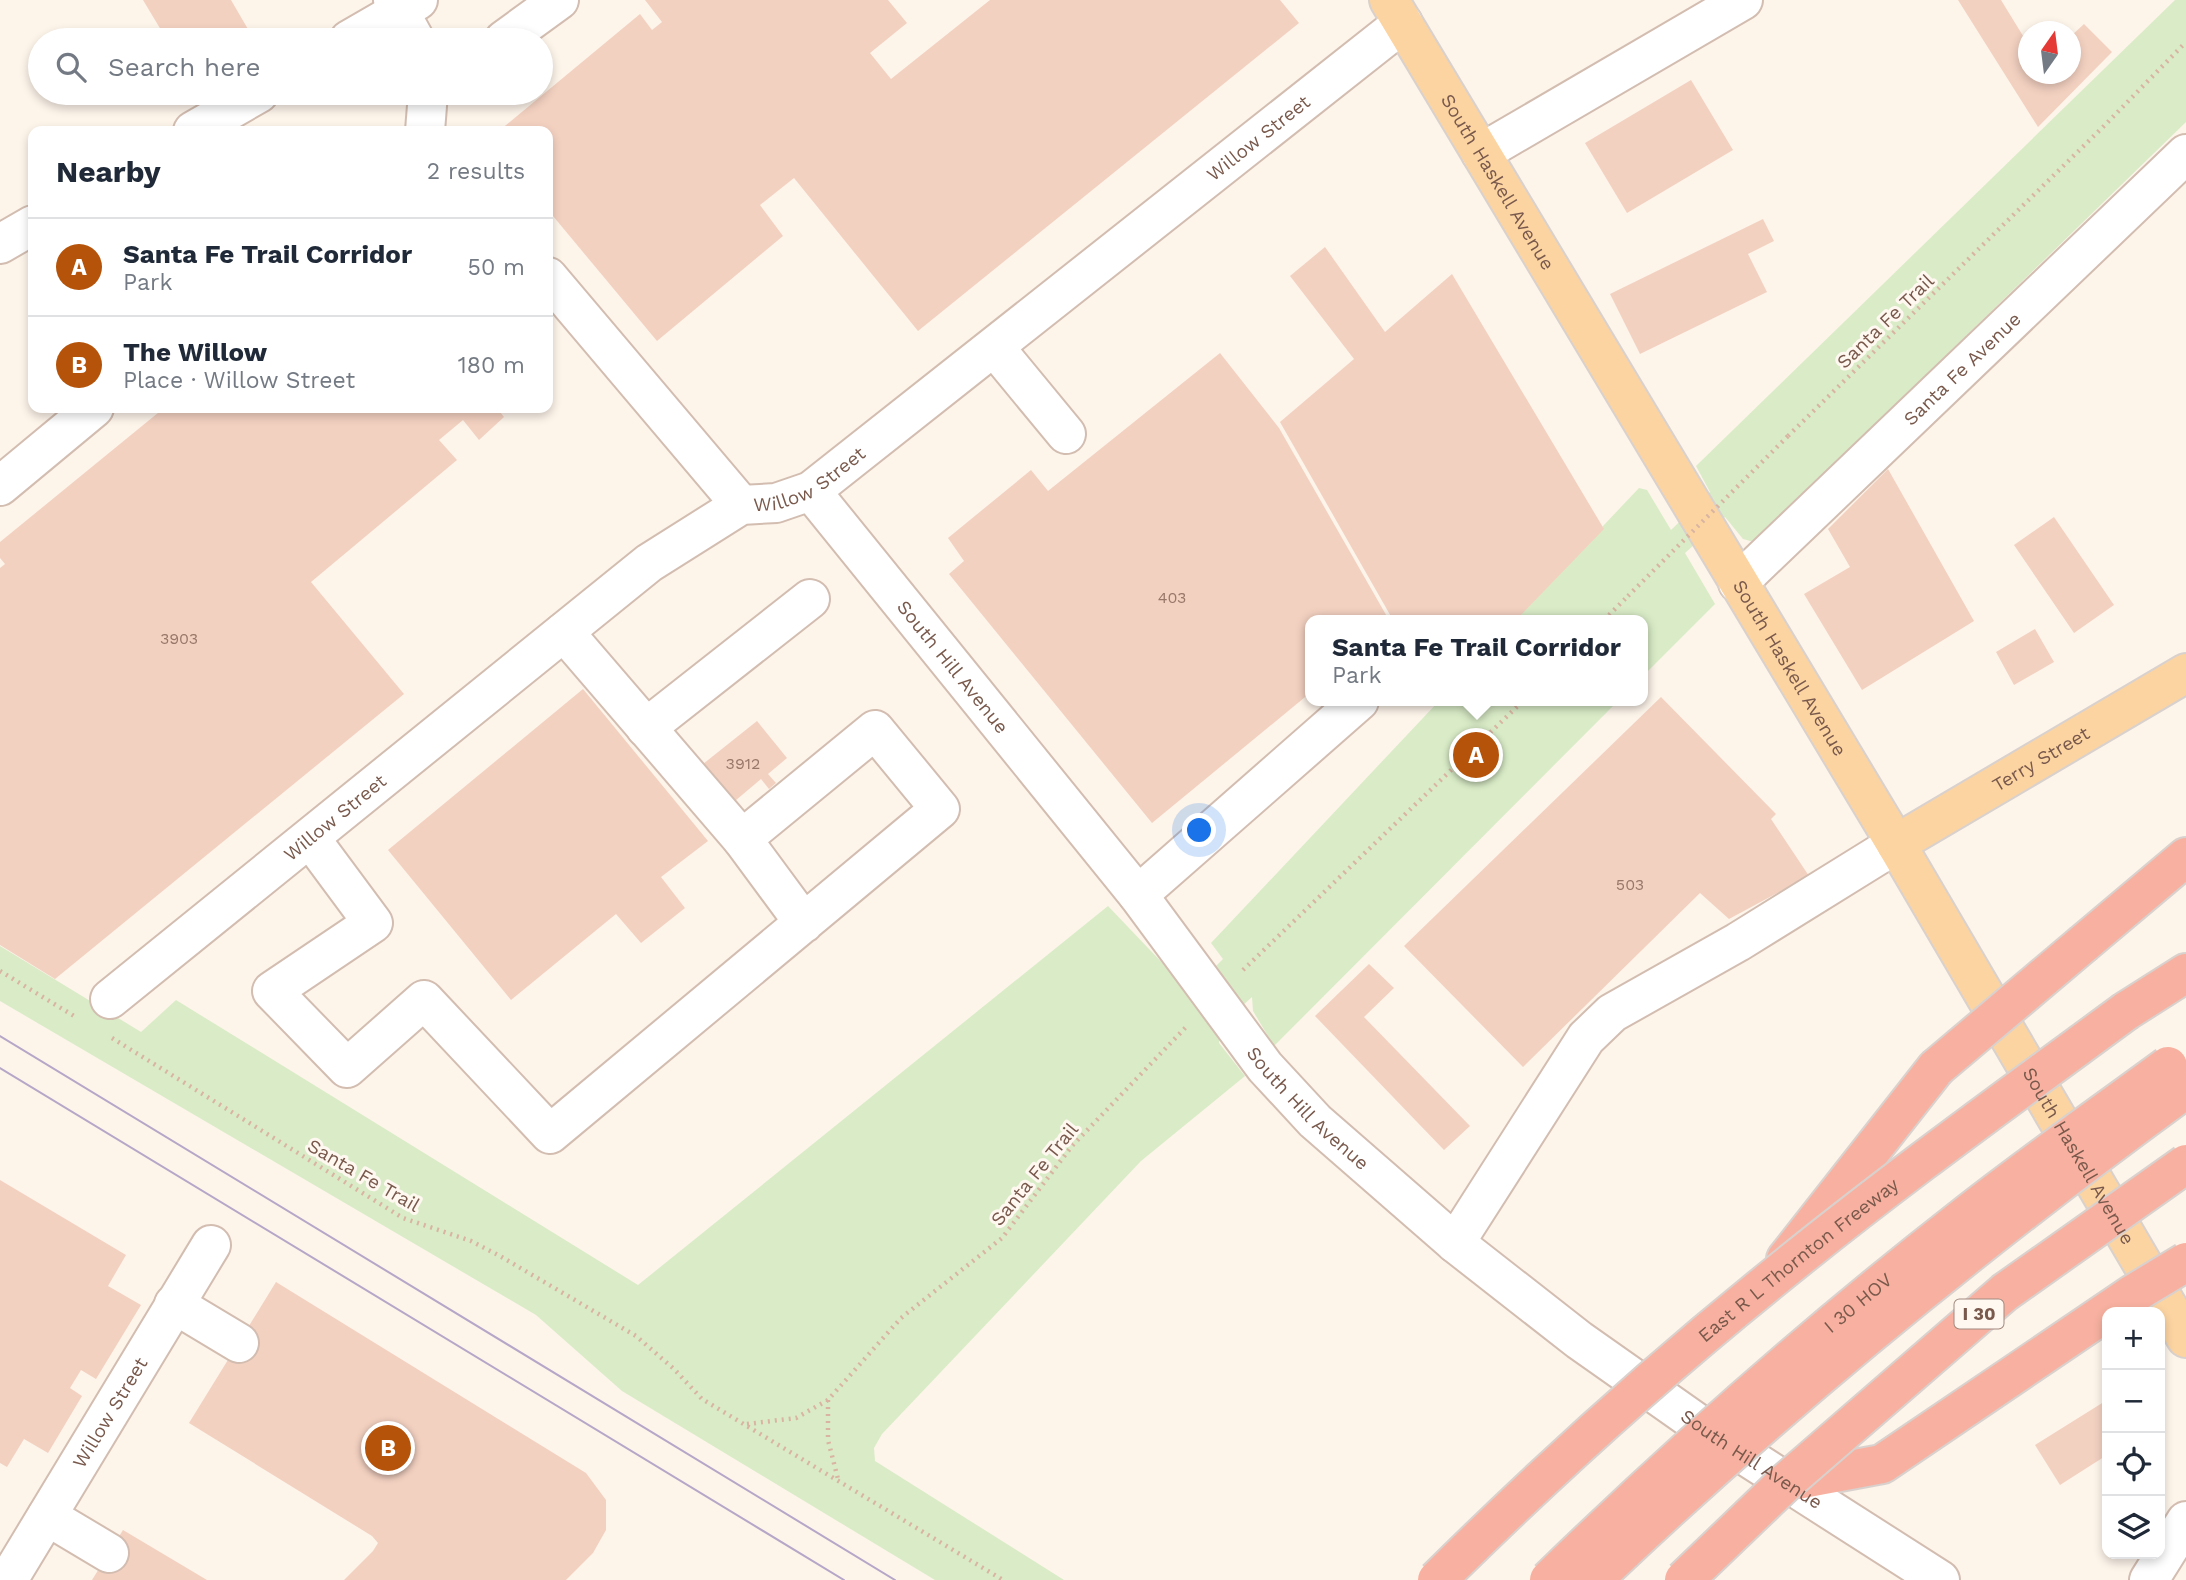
<!DOCTYPE html>
<html lang="en">
<head>
<meta charset="utf-8">
<style>
	body { margin:0; font-family:"Work Sans",sans-serif; background:#f2f2f3; color:#1f2937 }
	.controls { position:absolute; right:21px; bottom:21px; display:grid; overflow:hidden; border-radius:14px; box-shadow:0 4px 10px #0003 }
	.controls button { width:63px; height:63px; display:grid; place-items:center; padding:0; border:0; border-bottom:2px solid #e0e1e3; background:#fff; color:#1f2937; font:35px sans-serif }
	.compass { position:absolute; left:2018px; top:21px; width:63px; height:63px; border-radius:50%; background:#fff; box-shadow:0 4px 10px #0003; rotate:14deg }
	.you { position:absolute; left:1200px; top:831px; width:24px; height:24px; margin:-18px; border:5px solid #fff; border-radius:50%; background:#1a73e8; box-shadow:0 0 0 10px #1a73e833 }
	.badge { display:grid; place-items:center; width:46px; height:46px; border-radius:50%; background:#b45309; color:#fff; font-size:23px; font-weight:700 }
	.pin { position:absolute; translate:-50% -50%; border:4px solid #fff; box-shadow:0 2px 7px #0006 }
	.popup { position:absolute; left:1305px; top:615px; width:343px; height:91px; box-sizing:border-box; display:grid; place-content:center; border-radius:14px; background:#fff; filter:drop-shadow(0 2px 5px #0005); font-size:23px; white-space:nowrap; color:#747a83 }
	.popup b { font-size:26px; color:#1f2937 }
	.popup::after { content:''; position:absolute; left:50%; top:100%; margin-left:-14px; border:14px solid transparent; border-top-color:#fff }
	.list { margin:0; padding:0; list-style:none }
	h2 { display:flex; justify-content:space-between; align-items:center; height:91px; margin:0; padding:0 28px; font-size:30px }
	h2 small { font-size:23px; font-weight:400; color:#747a83 }
	.list li { display:grid; grid-template-columns:46px 1fr auto; gap:21px; align-items:center; box-sizing:border-box; height:98px; padding:0 28px; border-top:2px solid #e0e1e3 }
	.list b { display:block; font-size:26px; white-space:nowrap }
	.list p { margin:0; font-size:23px; white-space:nowrap; color:#747a83 }
	.list em { font-size:23px; font-style:normal; color:#747a83 }
	.icon { flex:none; width:38px; height:38px; fill:none; stroke:currentColor; stroke-width:2; stroke-linecap:round; stroke-linejoin:round }
	.map { position:relative; flex:none; width:2186px; height:1580px; overflow:hidden }
	.search { position:absolute; background:#fff; box-shadow:0 4px 10px #0003; left:28px; top:28px; width:525px; height:77px; display:flex; align-items:center; gap:18px; box-sizing:border-box; padding:0 24px; border-radius:38px; color:#747a83; font-size:26px }
	.panel { position:absolute; background:#fff; box-shadow:0 4px 10px #0003; left:28px; top:126px; width:525px; height:287px; border-radius:14px }
	.map>svg:first-child { display:block }
	.green { fill:#d9ecc7 }
	.building { fill:#f3d1c1 }
	.lines { fill:none; stroke-linecap:round; stroke-linejoin:round }
	.minor-casing { stroke:#d3bdb1; stroke-width:42 }
	.major-casing { stroke:#d9d1cd; stroke-width:42 }
	.highway-casing { stroke:#d9d1cd; stroke-width:42 }
	.path { stroke:#d9b4a3; stroke-width:4.5; stroke-dasharray:2 5; stroke-linecap:butt }
	.minor { stroke:#fff; stroke-width:38 }
	.major { stroke:#fcd4a2; stroke-width:38 }
	.highway { stroke:#f8b1a0; stroke-width:38 }
	.tram { stroke:#b6a6c8; stroke-width:2 }
	.highway-bridge-casing { stroke:#d9d1cd; stroke-width:42; stroke-linecap:butt }
	.path-bridge { stroke:#d9b4a3; stroke-width:4.5; stroke-dasharray:2 5; stroke-linecap:butt }
	.highway-bridge { stroke:#f8b1a0; stroke-width:38 }
	.labels { text-anchor:middle; stroke-width:6; stroke-linejoin:round; paint-order:stroke }
	.number-label { font-size:16px; fill:#987769 }
	.shield { fill:#fff8f1; stroke:#a1897e; stroke-width:2 }
	.shield-label { font-size:18px; font-weight:bold; fill:#79594c }
	.street-label { font-size:19px; fill:#79594c; stroke:#fff8f1 }
</style>
</head>
<body>
<div class="map">
<svg width="2186" height="1580" viewBox="0 0 2186 1580">
	<rect width="100%" height="100%" fill="#fdf4ea"/>
	<!-- green -->
	<path class="green" d="M2175 0H2186V122L1754 542 1743 539 1725 517 1685 553 1715 604 1642 677V620H1514L1639 488 1647 490 1671 530 1710 492 1696 466Z
		M1439 701H1618L1274 1046 1253 1011 1252 997 1220 1026 1219 1043 1245 1076 1141 1161 882 1434 874 1448 875 1461 1064 1580H935L622 1391 536 1315 0 1001V946L141 1032 176 1000 638 1285 1108 906 1190 992 1223 959 1211 943Z"/>
	<!-- building -->
	<path class="building" d="M143 0H231L252 36 245 40H167Z
		M645 0H888L907 23 870 53 891 79 990 0H1280L1299 23 918 331 794 178 760 205 783 236 657 341 548 210V131H499L640 14 652 30 662 22Z
		M1958 0H2001L2028 44V74H2070V37L2084 24 2112 52 2038 127Z
		M1691 80 1733 150 1627 213 1585 143Z
		M1763 219 1774 241 1748 254 1767 292 1640 354 1610 294Z
		M1325 247 1385 332 1452 274 1604 529 1516 620H1393L1280 422 1354 359 1290 276Z
		M1220 353 1279 428 1389 620H1310V693L1152 823 949 574 964 561 948 538 1031 470 1048 491Z
		M164 408H497L504 417 479 440 463 420 439 440 457 460 311 582 404 694 55 979 0 945V568L5 564 0 558V542Z
		M1888 469 1974 621 1862 690 1804 594 1850 567 1828 529Z
		M2054 517 2114 605 2074 633 2014 545Z
		M2035 629 2054 662 2014 685 1996 652Z
		M583 689 708 841 661 877 685 908 641 943 616 914 511 1000 388 850Z
		M1661 697 1776 814 1771 819 1809 876 1729 919 1700 893 1523 1067 1404 946Z
		M757 721 787 758 768 774 776 783 769 789 761 779 729 806 698 768Z
		M1369 964 1394 988 1364 1017 1470 1126 1444 1150 1315 1016Z
		M0 1180 126 1255 108 1286 141 1305 96 1379 81 1370 70 1388 82 1396 48 1453 24 1439 7 1467 0 1463Z
		M276 1282 586 1473 606 1500V1530L593 1553 566 1580H344L373 1551 378 1543 372 1536 189 1423Z
		M2107 1400V1455L2060 1485 2035 1445Z
		M123 1530 207 1580H92Z"/>
	<g class="lines">
		<defs>
			<g id="minor">
				<path d="M393 0 415 40"/>
				<path d="M349 40 418 0"/>
				<path d="M504 40 559 0"/>
				<path d="M193 131 259 93"/>
				<path d="M425 131 428 93"/>
				<path d="M1481 153 1743 0"/>
				<path d="M0 244 33 225"/>
				<path d="M548 277 741 505"/>
				<path d="M995 348 1066 434"/>
				<path d="M0 486 94 408"/>
				<path id="s1" d="M811 491 1138 895 1265 1067 1315 1121 1455 1243 1579 1340 1721 1440 1940 1580"/>
				<path id="s2" d="M1738 583 2186 154"/>
				<path d="M564 632 742 839"/>
				<path d="M646 728 810 599"/>
				<path d="M310 838 373 923 272 991 347 1068 424 1000 550 1134 940 809 875 730 742 839 804 923"/>
				<path d="M1138 895 1359 701"/>
				<path id="s3" d="M110 999 649 563 741 505 776 503 811 491 1403 23"/>
				<path d="M1455 1243 1586 1038 1612 1013 1738 942 1896 844"/>
				<path d="M174 1304 239 1343"/>
				<path d="M47 1516 109 1553"/>
				<path id="s4" d="M8 1580 211 1245"/>
				<path d="M2149 1580 2186 1521"/>
			</g>
			<g id="major">
				<path id="s5" d="M1389 0 1896 844 2186 1338"/>
				<path id="s6" d="M1896 844 2186 673"/>
			</g>
			<path id="highway" d="M2084 943 2186 857
				M2126 1011 2186 973
				M1786 1259 1936 1068
				M1786 1482 1882 1464 2133 1294"/>
		</defs>
		<!-- minor casing -->
		<use href="#minor" class="minor-casing"/>
		<!-- major casing -->
		<use href="#major" class="major-casing"/>
		<!-- highway casing -->
		<use href="#highway" class="highway-casing"/>
		<!-- path -->
		<path class="path" d="M1788 436 2104 126 2186 42
			M1604 620 1628 596
			M1243 970 1523 701
			M0 971 74 1016
			M112 1038 403 1218 471 1241 500 1256 636 1336 674 1369 702 1399 1003 1580
			M828 1400V1440L838 1479
			M747 1424 796 1418 828 1400 901 1318 1002 1238 1072 1146 1187 1026"/>
		<!-- minor -->
		<use href="#minor" class="minor"/>
		<!-- major -->
		<use href="#major" class="major"/>
		<!-- highway -->
		<use href="#highway" class="highway"/>
		<!-- tram -->
		<path class="tram" d="M0 1036 895 1580
			M0 1068 844 1580"/>
		<defs>
			<g id="highway-bridge">
				<path d="M1936 1068 2084 943"/>
				<path d="M2133 1294 2186 1262"/>
				<path id="s7" d="M1437 1580C1542 1476 1652 1376 1767 1283 1883 1188 2005 1100 2126 1011"/>
				<path id="s8" d="M1549 1580C1681 1452 1819 1330 1964 1217 2030 1165 2100 1116 2168 1066"/>
				<path d="M1593 1580C1778 1403 1976 1242 2183 1091"/>
				<path d="M1684 1580 1786 1482 2005 1292 2186 1164"/>
			</g>
		</defs>
		<!-- highway-bridge casing -->
		<use href="#highway-bridge" class="highway-bridge-casing"/>
		<!-- path-bridge -->
		<path class="path-bridge" d="M1628 596 1788 436"/>
		<!-- highway-bridge -->
		<use href="#highway-bridge" class="highway-bridge"/>
	</g>
	<g class="labels">
		<!-- number labels -->
		<g class="number-label">
			<text x="1172" y="603">403</text>
			<text x="179" y="644">3903</text>
			<text x="743" y="769">3912</text>
			<text x="1630" y="890">503</text>
		</g>
		<!-- shield labels -->
		<rect class="shield" x="1954.5" y="1299.5" width="49" height="29" rx="5"/>
		<g class="shield-label">
			<text x="1979" y="1320">I 30</text>
		</g>
		<!-- street labels -->
		<g class="street-label">
			<text dy="7" stroke="none"><textPath href="#s3" startOffset="1444">Willow Street</textPath></text>
			<text dy="7" stroke="none"><textPath href="#s5" startOffset="212">South Haskell Avenue</textPath></text>
			<text transform="translate(1885 321) rotate(-44)" y="7">Santa Fe Trail</text>
			<text dy="7" stroke="none"><textPath href="#s2" startOffset="310">Santa Fe Avenue</textPath></text>
			<text dy="7" stroke="none"><textPath href="#s3" startOffset="877">Willow Street</textPath></text>
			<text dy="7" stroke="none"><textPath href="#s1" startOffset="226">South Hill Avenue</textPath></text>
			<text dy="7" stroke="none"><textPath href="#s5" startOffset="779">South Haskell Avenue</textPath></text>
			<text dy="7" stroke="none"><textPath href="#s6" startOffset="168">Terry Street</textPath></text>
			<text dy="7" stroke="none"><textPath href="#s3" startOffset="289">Willow Street</textPath></text>
			<text dy="7" stroke="none"><textPath href="#s1" startOffset="793">South Hill Avenue</textPath></text>
			<text dy="7" stroke="none"><textPath href="#s5" startOffset="1346">South Haskell Avenue</textPath></text>
			<text transform="translate(1034 1174) rotate(-51)" y="7">Santa Fe Trail</text>
			<text transform="translate(364 1175) rotate(30)" y="7">Santa Fe Trail</text>
			<text dy="7" stroke="none"><textPath href="#s7" startOffset="483">East R L Thornton Freeway</textPath></text>
			<text dy="7" stroke="none"><textPath href="#s8" startOffset="415">I 30 HOV</textPath></text>
			<text dy="7" stroke="none"><textPath href="#s4" startOffset="196">Willow Street</textPath></text>
			<text dy="7" stroke="none"><textPath href="#s1" startOffset="1360">South Hill Avenue</textPath></text>
		</g>
	</g>
</svg>
<div class="controls">
<button>+</button>
<button>−</button>
<button><svg class="icon" aria-label="locate" viewBox="0 0 24 24"><circle cx="12" cy="12" r="6"/><path d="M12 2v4M12 18v4M2 12h4M18 12h4"/></svg></button>
<button><svg class="icon" aria-label="layers" viewBox="0 0 24 24"><path d="M12 4l9 5-9 5-9-5zM3 14l9 5 9-5"/></svg></button>
</div>
<svg class="compass" viewBox="-18 -18 36 36"><path d="M0-13l5 13h-10z" fill="#e53935"/><path d="M0 13l5-13h-10z" fill="#747a83"/></svg>
<div class="you"></div>
<div class="pin badge" style="left:1476px;top:755px">A</div>
<div class="popup"><b>Santa Fe Trail Corridor</b>Park</div>
<div class="pin badge" style="left:388px;top:1448px">B</div>
<div class="search"><svg class="icon" aria-label="search" viewBox="0 0 24 24"><circle cx="10" cy="10" r="6"/><path d="M15 15l6 6"/></svg>Search here</div>
<section class="panel">
<h2>Nearby<small>2 results</small></h2>
<ul class="list">
<li><span class="badge">A</span><div><b>Santa Fe Trail Corridor</b><p>Park</p></div><em>50 m</em></li>
<li><span class="badge">B</span><div><b>The Willow</b><p>Place · Willow Street</p></div><em>180 m</em></li>
</ul>
</section>
</div>
</body>
</html>
